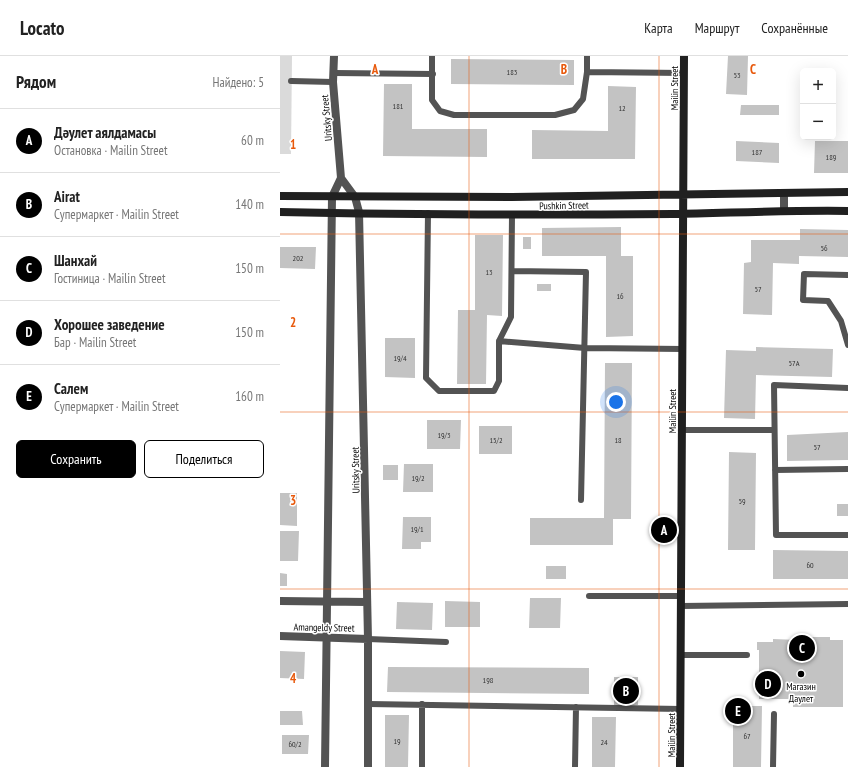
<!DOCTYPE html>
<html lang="ru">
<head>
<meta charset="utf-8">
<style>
	body { margin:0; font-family:"PT Sans Narrow",sans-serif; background:#f2f2f2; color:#222 }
	.controls { position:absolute; right:12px; top:12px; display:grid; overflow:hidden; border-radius:6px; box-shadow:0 4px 16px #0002 }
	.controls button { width:36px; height:36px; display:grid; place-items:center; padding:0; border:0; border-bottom:1px solid #e0e0e0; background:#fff; color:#222; font:20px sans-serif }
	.you { position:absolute; left:336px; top:346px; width:14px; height:14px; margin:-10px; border:3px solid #fff; border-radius:50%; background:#1a73e8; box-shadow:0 0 0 6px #1a73e833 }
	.badge { display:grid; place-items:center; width:26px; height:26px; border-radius:50%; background:#000; color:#fff; font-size:13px; font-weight:700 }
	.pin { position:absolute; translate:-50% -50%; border:2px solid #fff; box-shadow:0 1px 4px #0006 }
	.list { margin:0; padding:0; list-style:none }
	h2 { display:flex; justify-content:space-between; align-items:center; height:52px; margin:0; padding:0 16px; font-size:17px }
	h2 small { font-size:13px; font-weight:400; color:#767676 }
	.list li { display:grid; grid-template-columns:26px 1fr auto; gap:12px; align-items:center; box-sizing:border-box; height:64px; padding:0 16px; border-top:1px solid #e0e0e0 }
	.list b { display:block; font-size:15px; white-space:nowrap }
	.list p { margin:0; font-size:13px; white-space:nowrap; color:#767676 }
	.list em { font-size:13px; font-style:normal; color:#767676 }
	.actions { display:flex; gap:8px; padding:12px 16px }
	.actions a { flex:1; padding:9px 0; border:1px solid #000; border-radius:6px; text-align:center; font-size:14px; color:#000 }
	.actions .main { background:#000; color:#fff }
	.map { position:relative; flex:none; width:568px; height:711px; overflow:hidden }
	header { display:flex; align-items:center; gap:24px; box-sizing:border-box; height:56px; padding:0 20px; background:#fff; border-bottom:1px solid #e0e0e0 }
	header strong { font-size:19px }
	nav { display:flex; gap:22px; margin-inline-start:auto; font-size:14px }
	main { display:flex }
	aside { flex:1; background:#fff }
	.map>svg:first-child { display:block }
	.green { fill:#dadada }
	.building { fill:#c3c3c3 }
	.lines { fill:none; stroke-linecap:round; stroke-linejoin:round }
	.lane { stroke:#535353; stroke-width:6 }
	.street { stroke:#535353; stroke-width:8 }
	.secondary { stroke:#202020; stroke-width:8 }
	.grid { fill:none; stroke:#e8590c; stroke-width:1; stroke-opacity:0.55 }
	.poi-dot { fill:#000; stroke:#fff; stroke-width:1.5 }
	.labels { text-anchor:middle; stroke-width:3; stroke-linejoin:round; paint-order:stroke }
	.number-label { font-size:8px; fill:#313131 }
	.street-label { font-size:10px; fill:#000; stroke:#fff }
	.poi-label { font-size:10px; fill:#000; stroke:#fff }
	.grid-label { font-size:13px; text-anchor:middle; font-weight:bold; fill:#e8590c; stroke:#fff; stroke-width:3; stroke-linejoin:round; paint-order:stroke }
</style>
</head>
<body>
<header>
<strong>Locato</strong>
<nav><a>Карта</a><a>Маршрут</a><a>Сохранённые</a></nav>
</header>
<main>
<aside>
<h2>Рядом<small>Найдено: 5</small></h2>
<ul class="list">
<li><span class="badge">A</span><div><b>Дәулет аялдамасы</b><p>Остановка · Mailin Street</p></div><em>60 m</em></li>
<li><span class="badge">B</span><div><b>Airat</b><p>Супермаркет · Mailin Street</p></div><em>140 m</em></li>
<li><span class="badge">C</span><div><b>Шанхай</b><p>Гостиница · Mailin Street</p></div><em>150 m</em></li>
<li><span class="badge">D</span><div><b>Хорошее заведение</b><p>Бар · Mailin Street</p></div><em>150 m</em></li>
<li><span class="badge">E</span><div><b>Салем</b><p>Супермаркет · Mailin Street</p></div><em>160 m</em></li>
</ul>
<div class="actions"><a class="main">Сохранить</a><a>Поделиться</a></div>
</aside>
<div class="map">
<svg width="568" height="711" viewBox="0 0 568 711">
	<rect width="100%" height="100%" fill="#fff"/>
	<!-- green -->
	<path class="green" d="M0 0H12L11 98H0Z"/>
	<!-- building -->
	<path class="building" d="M448 0H468L467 39 446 38Z
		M171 3 294 4V29L171 28Z
		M104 28H132V73H207V101L103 100Z
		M328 30 356 31 355 103H252V74L328 75Z
		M461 49H499V59H460Z
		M456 85 499 87V107L456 105Z
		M535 85H568V117H534Z
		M341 171V200H353V280L326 281V200H262V172Z
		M520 173 568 174V201L519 200V208L493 207 492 259 463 258 464 207 471 206V184H520Z
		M195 179H223L222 260 207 259 206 328H177L178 254H195Z
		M243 181H251V193H243Z
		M0 191H36L35 213 0 212Z
		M257 228H271V235H257Z
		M105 282H135V322L105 321Z
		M476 291 553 293 552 321 476 319 475 363 444 362 446 294 476 295Z
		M325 307H352L351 463H333V489H250V462H324Z
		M147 364H181L180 393H147Z
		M199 370H232V398H199Z
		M568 376V404L507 405V379Z
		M449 396 476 397 475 494H448Z
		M124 408H153V436H123Z
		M103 409H118V424H103Z
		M0 437H17V470L0 469Z
		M557 448H568V460H557Z
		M123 461H151V486H141V493H122Z
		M0 475H19L18 505H0Z
		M493 494 568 495V523H493Z
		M266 510H286V523H266Z
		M0 517 7 518V530H0Z
		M250 542H281L280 572H249Z
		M165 545 200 546V571H165Z
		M117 546 153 547 152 574 116 573Z
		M518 581H550V584H563V651H513V643H479V594H477V586H493V583L518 584Z
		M0 595 25 596 24 623 0 622Z
		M108 611 309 612V638L107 636Z
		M334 621H358V649H334Z
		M453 650H482L481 711H453Z
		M0 655H22L23 669H0Z
		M105 659H129L128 711H105Z
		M312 661H336L335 711H312Z
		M2 679H29L28 698H2Z"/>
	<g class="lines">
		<!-- lane -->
		<path class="lane" d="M152 0V44L160 55 174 59H275L294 54 303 43 307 16 404 17
			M307 0V16
			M54 17 153 18
			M11 25 53 26
			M148 157 146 322 159 335H214L219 325V285L231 261 232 159
			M232 215 306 216 301 444
			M568 219 524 218 523 244 548 245 561 265 568 289
			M219 285 305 292 403 293
			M568 332 494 329 496 479H568
			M402 374H494
			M495 414 568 413
			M309 540H401
			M401 550 568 548
			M88 583 166 586
			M401 599H467
			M89 648 401 653
			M142 711V648
			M295 711 296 651
			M493 711 494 658"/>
		<!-- street -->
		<path class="street" d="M61 122 75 141 79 156 88 583V711
			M504 154V137
			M0 545 87 546
			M0 580 88 583
			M45 711 52 141 61 122 53 26 54 0"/>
		<!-- secondary -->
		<path class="secondary" d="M0 140 232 141 568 136
			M0 156C131 159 262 159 393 158 451 157 509 154 568 155
			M400 711 404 0"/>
	</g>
	<!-- grid -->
	<path class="grid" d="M189 0V711M379 0V711M0 178H568M0 356H568M0 533H568"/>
	<!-- markers -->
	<circle class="poi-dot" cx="521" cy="618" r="4"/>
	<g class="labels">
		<!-- number labels -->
		<g class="number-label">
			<text x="232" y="19">183</text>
			<text x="457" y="22">53</text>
			<text x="118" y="53">181</text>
			<text x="342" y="55">12</text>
			<text x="477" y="99">187</text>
			<text x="551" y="104">189</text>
			<text x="544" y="195">56</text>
			<text x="18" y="205">202</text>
			<text x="209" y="219">13</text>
			<text x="478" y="236">57</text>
			<text x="340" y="243">16</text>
			<text x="120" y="305">19/4</text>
			<text x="514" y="310">57А</text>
			<text x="164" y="382">19/3</text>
			<text x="216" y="387">15/2</text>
			<text x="338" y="387">18</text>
			<text x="537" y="394">57</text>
			<text x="138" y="425">19/2</text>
			<text x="462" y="448">59</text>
			<text x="137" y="476">19/1</text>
			<text x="530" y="512">60</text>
			<text x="208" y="627">198</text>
			<text x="467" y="683">67</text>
			<text x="117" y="688">19</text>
			<text x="324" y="689">24</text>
			<text x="15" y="691">60/2</text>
		</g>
		<!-- street labels -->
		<g class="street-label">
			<text transform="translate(394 32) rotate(-90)" y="4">Mailin Street</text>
			<text transform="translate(46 62) rotate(-95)" y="4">Uritsky Street</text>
			<text transform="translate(284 149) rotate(-1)" y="4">Pushkin Street</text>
			<text transform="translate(392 355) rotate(-90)" y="4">Mailin Street</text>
			<text transform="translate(75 414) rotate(-91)" y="4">Uritsky Street</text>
			<text transform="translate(44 571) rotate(1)" y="4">Amangeldy Street</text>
			<text transform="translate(391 679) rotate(-90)" y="4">Mailin Street</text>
		</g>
		<!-- poi labels -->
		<g class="poi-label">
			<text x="521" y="634">Магазин<tspan x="521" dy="12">Даулет</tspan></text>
		</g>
	</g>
	<g class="grid-label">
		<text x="95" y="18">A</text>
		<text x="284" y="18">B</text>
		<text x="473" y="18">C</text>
		<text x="13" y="93">1</text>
		<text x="13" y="271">2</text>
		<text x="13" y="449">3</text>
		<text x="13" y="627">4</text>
	</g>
</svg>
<div class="controls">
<button>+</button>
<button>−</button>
</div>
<div class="you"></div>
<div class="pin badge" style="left:384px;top:474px">A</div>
<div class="pin badge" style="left:346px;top:635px">B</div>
<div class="pin badge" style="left:522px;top:592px">C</div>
<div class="pin badge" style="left:488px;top:628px">D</div>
<div class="pin badge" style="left:458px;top:655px">E</div>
</div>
</main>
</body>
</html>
